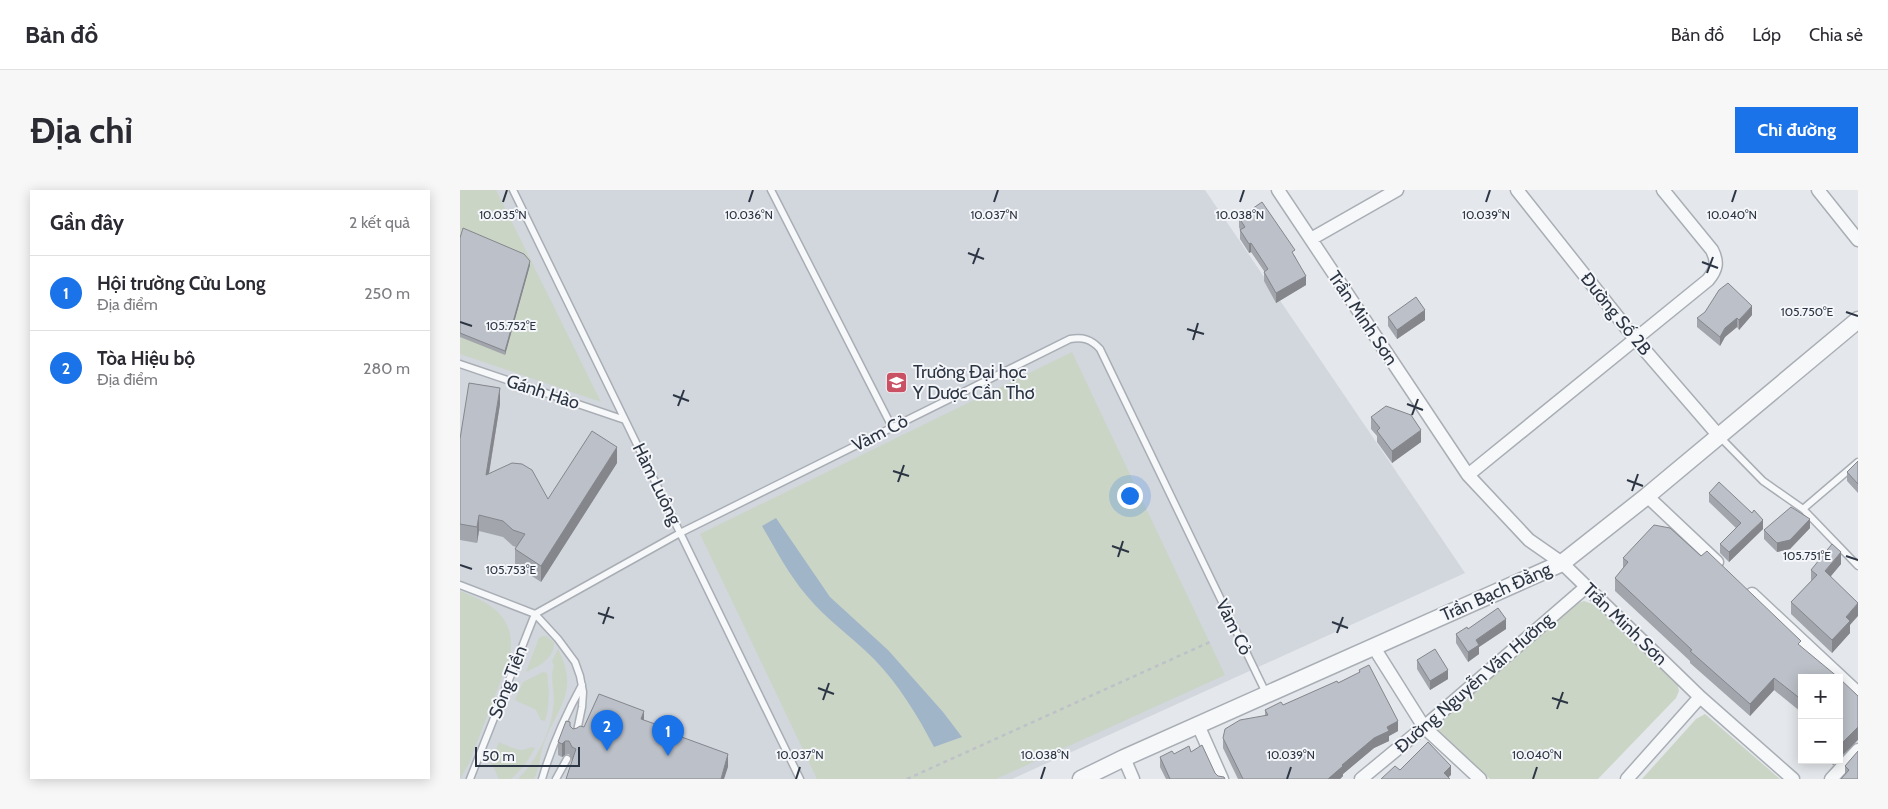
<!DOCTYPE html>
<html lang="vi">
<head>
<meta charset="utf-8">
<style>
	body { margin:0; font-family:Cabin,sans-serif; background:#f7f7f7; color:#2b2b33 }
	.controls { position:absolute; right:15px; bottom:15px; display:grid; overflow:hidden; border-radius:0px; box-shadow:0 2px 12px #0003 }
	.controls button { width:45px; height:45px; display:grid; place-items:center; padding:0; border:0; border-bottom:1px solid #e1e1e2; background:#fff; color:#2b2b33; font:25px sans-serif }
	.scale { position:absolute; left:15px; bottom:12px; width:105px; box-sizing:border-box; padding-left:5px; border:2px solid #2c3543; border-top:0; font-size:14px; line-height:18px; white-space:nowrap; color:#2c3543; -webkit-text-stroke:4px #f4f6f9; paint-order:stroke }
	.you { position:absolute; left:669px; top:305px; width:18px; height:18px; margin:-12px; border:4px solid #fff; border-radius:50%; background:#1a73e8; box-shadow:0 0 0 8px #1a73e833 }
	.badge { display:grid; place-items:center; width:32px; height:32px; border-radius:50%; background:#1a73e8; color:#fff; font-size:16px; font-weight:700 }
	.pin { position:absolute; translate:-50% -41px; filter:drop-shadow(0 1px 2px #0008) }
	.pin::after { content:''; position:absolute; top:26px; width:18px; height:15px; background:inherit; clip-path:polygon(0 0,100% 0,50% 100%) }
	.list { margin:0; padding:0; list-style:none }
	h2 { display:flex; justify-content:space-between; align-items:center; height:65px; margin:0; padding:0 20px; font-size:21px }
	h2 small { font-size:16px; font-weight:400; color:#7c7c81 }
	.list li { display:grid; grid-template-columns:32px 1fr auto; gap:15px; align-items:center; box-sizing:border-box; height:75px; padding:0 20px; border-top:1px solid #e1e1e2 }
	.list b { display:block; font-size:19px; white-space:nowrap }
	.list p { margin:0; font-size:16px; white-space:nowrap; color:#7c7c81 }
	.list em { font-size:16px; font-style:normal; color:#7c7c81 }
	.map { position:relative; flex:none; width:1398px; height:589px; overflow:hidden; border-radius:0px }
	header { display:flex; align-items:center; gap:30px; box-sizing:border-box; height:70px; padding:0 25px; background:#fff; border-bottom:1px solid #e1e1e2 }
	header strong { font-size:24px }
	nav { display:flex; gap:28px; margin-inline-start:auto; font-size:18px }
	.intro { display:flex; align-items:center; justify-content:space-between; box-sizing:border-box; height:120px; padding:0 30px }
	h1 { margin:0; font-size:35px }
	.button { padding:12px 22px; border-radius:0px; background:#1a73e8; color:#fff; font-size:18px; font-weight:700 }
	main { display:flex; gap:30px; padding:0 30px }
	aside { flex:1; background:#fff; border-radius:0px; box-shadow:0 2px 12px #0003 }
	.map>svg:first-child { display:block }
	.built { fill:#d2d6dd }
	.green { fill:#cad5c6 }
	.water { fill:#a1b5c9 }
	.lines { fill:none; stroke-linecap:round; stroke-linejoin:round }
	.service-casing { stroke:#a9aeb5; stroke-width:9 }
	.minor-casing { stroke:#a9aeb5; stroke-width:15 }
	.tertiary-casing { stroke:#a9aeb5; stroke-width:19 }
	.path { stroke:#bec1c7; stroke-width:2.5; stroke-dasharray:4 4; stroke-linecap:butt }
	.service { stroke:#f7f8fa; stroke-width:6 }
	.minor { stroke:#f7f8fa; stroke-width:12 }
	.tertiary { stroke:#f7f8fa; stroke-width:16 }
	.wall { fill:#a2a5ac }
	.shaded-wall { fill:#84868c }
	.building { fill:#bcc0c8; stroke:#84868c }
	.ticks { fill:none; stroke:#2c3543; stroke-width:2 }
	.labels { text-anchor:middle; stroke-width:4; stroke-linejoin:round; paint-order:stroke }
	.street-label { font-size:18px; fill:#2c3543; stroke:#f4f6f9 }
	.poi-label { font-size:18px; fill:#2c3543; stroke:#f4f6f9; text-anchor:start }
	.ticks-label { font-size:12px; text-anchor:middle; fill:#2c3543; stroke:#f4f6f9; stroke-width:4; stroke-linejoin:round; paint-order:stroke }
</style>
</head>
<body>
<header>
<strong>Bản đồ</strong>
<nav><a>Bản đồ</a><a>Lớp</a><a>Chia sẻ</a></nav>
</header>
<div class="intro"><h1>Địa chỉ</h1><a class="button">Chỉ đường</a></div>
<main>
<aside>
<h2>Gần đây<small>2 kết quả</small></h2>
<ul class="list">
<li><span class="badge">1</span><div><b>Hội trường Cửu Long</b><p>Địa điểm</p></div><em>250 m</em></li>
<li><span class="badge">2</span><div><b>Tòa Hiệu bộ</b><p>Địa điểm</p></div><em>280 m</em></li>
</ul>
</aside>
<div class="map">
<svg width="1398" height="589" viewBox="0 0 1398 589">
	<rect width="100%" height="100%" fill="#e4e7eb"/>
	<!-- built -->
	<path class="built" d="M0 0H745L1005 383 552 589H0Z"/>
	<!-- green -->
	<path class="green" d="M0 0H36L141 212 0 164Z
		M612 162 765 485 536 589H357L240 344Z
		M0 401C33 414 56 427 50 467L9 573 0 589Z
		M1124 411 1135 415 1217 493 1219 501 1216 508 1138 589H1030L979 543 975 542 974 533 1119 413Z
		M82 446H86L94 452C95 468 79 476 66 482L79 448Z
		M98 459C120 502 97 517 83 556 79 568 80 578 74 589H58C78 569 92 540 94 511 94 499 90 487 94 476L92 471Z
		M83 482 87 483C89 499 90 515 85 531L81 530 76 520 55 510 63 492Z
		M1245 524 1320 589H1182L1236 529Z
		M39 552C46 555 55 560 63 560 69 559 69 556 75 558L65 575 51 589H39L31 572Z"/>
	<!-- water -->
	<path class="water" d="M316 328 370 407 428 460 483 522 502 547 474 557C458 526 439 495 414 469 392 447 367 430 347 406 329 385 316 360 302 336Z"/>
	<g class="lines">
		<defs>
			<path id="service" d="M53 0 340 589
				M311 0 432 237
				M0 174 165 230
				M1259 246 1303 291 1343 319 1398 376
				M1343 319 1398 272
				M0 395 75 424 98 449 115 472 120 486 123 502 122 517 116 546
				M75 424 220 343 610 149C623 147 631 149 640 159L806 503
				M10 589 75 424
				M82 589C92 555 105 526 122 495
				M96 589 107 569"/>
			<path id="minor" d="M818 0 1008 285 1069 350 1102 373 1240 507 1333 589
				M1057 0 1176 150 1259 246
				M1358 0 1398 50
				M851 49 937 0
				M1008 285 1248 90C1257 79 1258 72 1252 60L1203 0
				M1187 306 1257 372
				M1292 404 1398 503
				M913 456 964 537 1020 589
				M738 535 762 589
				M664 568 673 589
				M901 589 964 537 1126 397
				M1167 589 1240 507
				M1371 589 1398 560"/>
			<path id="tertiary" d="M621 589 664 568 1102 373 1187 306 1398 130"/>
		</defs>
		<!-- service casing -->
		<use href="#service" class="service-casing"/>
		<!-- minor casing -->
		<use href="#minor" class="minor-casing"/>
		<!-- tertiary casing -->
		<use href="#tertiary" class="tertiary-casing"/>
		<!-- path -->
		<path class="path" d="M447 589 752 451"/>
		<!-- service -->
		<use href="#service" class="service"/>
		<!-- minor -->
		<use href="#minor" class="minor"/>
		<!-- tertiary -->
		<use href="#tertiary" class="tertiary"/>
	</g>
	<!-- wall -->
	<path class="wall" d="M779 28 835 66 846 95 816 113 804 91V81L791 62 789 63 780 49V40L779 37Z
		M0 48 70 75 45 165 0 147Z
		M1292 125 1279 140 1277 137 1265 147 1260 156 1237 137V128Z
		M928 127 965 130 937 149 928 136Z
		M40 214 29 284 88 309 157 273 81 392 55 375V359L56 357 53 356 43 347 19 341 17 353 0 350V249Z
		M911 227 961 252 932 273 917 252V246L911 239Z
		M1398 271V303L1387 291V282Z
		M1249 303 1303 339 1269 372 1260 363V354L1276 338 1249 312Z
		M1350 338 1330 359 1317 362 1304 349V340Z
		M1163 368 1341 456 1342 525 1341 522 1314 500 1290 526 1230 473V471L1155 401V388L1163 379Z
		M1381 374 1371 386 1390 435V443L1372 463 1331 424V412L1351 391V380Z
		M1008 439H1046L1019 457V464L1008 472 996 453V444Z
		M957 470 988 489 970 500 957 479Z
		M899 480 938 541 929 546V551L914 558 883 584V586L880 589H778L763 558V548L805 526V520L823 515 878 493 899 483Z
		M184 530 209 542 268 577 112 571 109 564 105 565 102 567 98 565V552L110 536 113 539Z
		M731 562 758 586 765 589H706L700 577V567L714 564Z
		M1367 570H1378L1373 575Z
		M1385 576 1398 589 1385 585Z"/>
	<!-- shaded-wall -->
	<path class="shaded-wall" d="M791 53V62L789 63V54Z
		M70 71V75L45 165V161Z
		M846 86V95L816 113V103Z
		M1292 116V125L1279 140V130Z
		M965 120V130L937 149V140Z
		M1277 128V137L1265 147 1260 156V147L1265 138Z
		M40 198V214L26 301V285Z
		M961 240V252L932 273V261Z
		M157 257V273L81 392V376Z
		M19 325V341L17 353V337Z
		M1350 329V338L1330 359 1317 362V353Z
		M1303 330V339L1269 372V362Z
		M1381 362V374L1365 393V381Z
		M1398 413V426L1390 435V443L1372 463V450L1386 427Z
		M1046 429V439L1019 457V464L1008 472V462L1016 450Z
		M988 480V489L970 500V491Z
		M1314 488V500L1290 526V514Z
		M184 521V534L181 529Z
		M938 531V541L929 546V551L914 558 883 584V586L880 589H868L882 575 927 537Z
		M1398 537V550L1379 569V556Z
		M105 551V565L102 567V554Z
		M268 564V577L264 589H261Z
		M1373 570H1378L1373 575Z
		M991 576V585L987 589 984 583Z"/>
	<!-- building -->
	<path class="building" d="M802 12 835 60 832 62 846 86 816 103 804 82 808 79 791 53 789 54 780 40 785 37 779 28Z
		M3 38 64 64 70 71 45 161 0 143V48Z
		M1268 93 1292 116 1279 130 1277 128 1265 138 1260 147 1237 128 1245 122 1259 100Z
		M956 107 965 120 937 140 928 127Z
		M9 193 40 198 26 285 52 273 62 274 72 280 88 309 132 241 157 257 81 376 55 359 65 344 53 340 43 331 19 325 17 337 0 334V249Z
		M926 216 951 225 961 240 932 261 917 241 920 238 911 227Z
		M1398 271V294L1387 282Z
		M1259 292 1292 323 1294 320 1303 330 1269 362 1260 354 1281 333 1249 303Z
		M1331 317 1350 329 1330 350 1317 353 1304 340Z
		M1194 335 1210 338 1241 366 1247 361 1248 362 1341 451 1338 454 1379 488H1342V510L1314 488 1290 514 1230 461 1232 460 1155 388 1168 372 1163 368Z
		M1372 354 1381 362 1365 381 1398 413 1386 427 1390 431 1372 450 1331 412 1357 385 1351 380Z
		M1038 418 1046 429 1016 450 1019 455 1008 462 996 444 1007 437 1008 439Z
		M975 459 988 480 970 491 957 470Z
		M909 475 938 531 927 537 929 541 914 548 882 575 883 576 868 589H783L763 548 765 539 780 530 808 525 805 520 821 512 823 515 877 491 878 493 900 482 899 480Z
		M1379 488 1398 506V537L1379 556Z
		M139 504 184 521 181 529 209 539 208 542 268 564 261 589H106L116 559 112 557 109 551H105L102 554 98 552 106 531 110 532V536L113 539 117 538 120 536 124 537Z
		M968 552 991 576 984 583 990 589H921L935 576 940 580Z
		M742 555 755 583 758 586 764 587 765 589H710L700 567 712 561 714 564 729 556 731 562Z
		M1398 561V589H1381L1389 580 1385 576Z"/>
	<!-- ticks -->
	<path class="ticks" d="M43 12 47 0M289 12 293 0M534 12 538 0M780 12 784 0M1026 12 1030 0M1272 12 1276 0M508 63 524 69M1242 72 1258 78M513 74 519 58M1247 83 1253 67M1386 122 1398 126M0 132 12 136M727 139 744 144M733 150 738 133M213 205 229 211M947 214 963 220M218 216 224 200M952 225 958 209M433 281 449 286M1167 290 1183 296M438 292 444 275M1172 301 1178 284M652 356 669 362M1386 366 1398 370M658 367 663 351M0 375 12 379M138 423 154 428M872 432 888 438M143 434 149 417M877 443 883 427M358 498 374 504M1092 508 1108 513M363 510 369 493M1097 519 1103 502M336 589 340 577M581 589 585 577M827 589 831 577M1073 589 1077 577"/>
	<!-- icons -->
	<defs>
		<symbol id="university-square" viewBox="-11 -11 22 22"><rect x="-9" y="-9" width="18" height="18" rx="4" fill="#ca5064" stroke="#f4f6f9"/><path d="M0-5L7-2L0 1L-7-2ZM-4 1L0 2.5L4 1V4Q0 6-4 4Z" fill="#fff"/></symbol>
	</defs>
	<g fill-rule="evenodd">
		<use href="#university-square" x="424" y="180" width="25" height="25"/>
	</g>
	<g class="labels">
		<!-- street labels -->
		<g class="street-label">
			<text transform="translate(1156 124) rotate(51)" y="6">Đường Số 2B</text>
			<text transform="translate(903 128) rotate(56)" y="6">Trần Minh Sơn</text>
			<text transform="translate(83 202) rotate(18)" y="6">Gánh Hào</text>
			<text transform="translate(420 243) rotate(-27)" y="6">Vàm Cỏ</text>
			<text transform="translate(197 294) rotate(64)" y="6">Hàm Luông</text>
			<text transform="translate(1036 402) rotate(-24)" y="6">Trần Bạch Đằng</text>
			<text transform="translate(1165 434) rotate(44)" y="6">Trần Minh Sơn</text>
			<text transform="translate(774 437) rotate(64)" y="6">Vàm Cỏ</text>
			<text transform="translate(48 492) rotate(-69)" y="6">Sông Tiền</text>
			<text transform="translate(1014 493) rotate(-41)" y="6">Đường Nguyễn Văn Hưởng</text>
		</g>
		<!-- poi labels -->
		<g class="poi-label">
			<text x="453" y="188">Trường Đại học<tspan x="453" dy="21">Y Dược Cần Thơ</tspan></text>
		</g>
	</g>
	<g class="ticks-label">
		<text x="43" y="29">10.035°N</text>
		<text x="289" y="29">10.036°N</text>
		<text x="534" y="29">10.037°N</text>
		<text x="780" y="29">10.038°N</text>
		<text x="1026" y="29">10.039°N</text>
		<text x="1272" y="29">10.040°N</text>
		<text x="1347" y="126">105.750°E</text>
		<text x="51" y="140">105.752°E</text>
		<text x="1347" y="370">105.751°E</text>
		<text x="51" y="384">105.753°E</text>
		<text x="340" y="569">10.037°N</text>
		<text x="585" y="569">10.038°N</text>
		<text x="831" y="569">10.039°N</text>
		<text x="1077" y="569">10.040°N</text>
	</g>
</svg>
<div class="controls">
<button>+</button>
<button>−</button>
</div>
<div class="scale">50 m</div>
<div class="you"></div>
<div class="pin badge" style="left:208px;top:566px">1</div>
<div class="pin badge" style="left:147px;top:561px">2</div>
</div>
</main>
</body>
</html>
